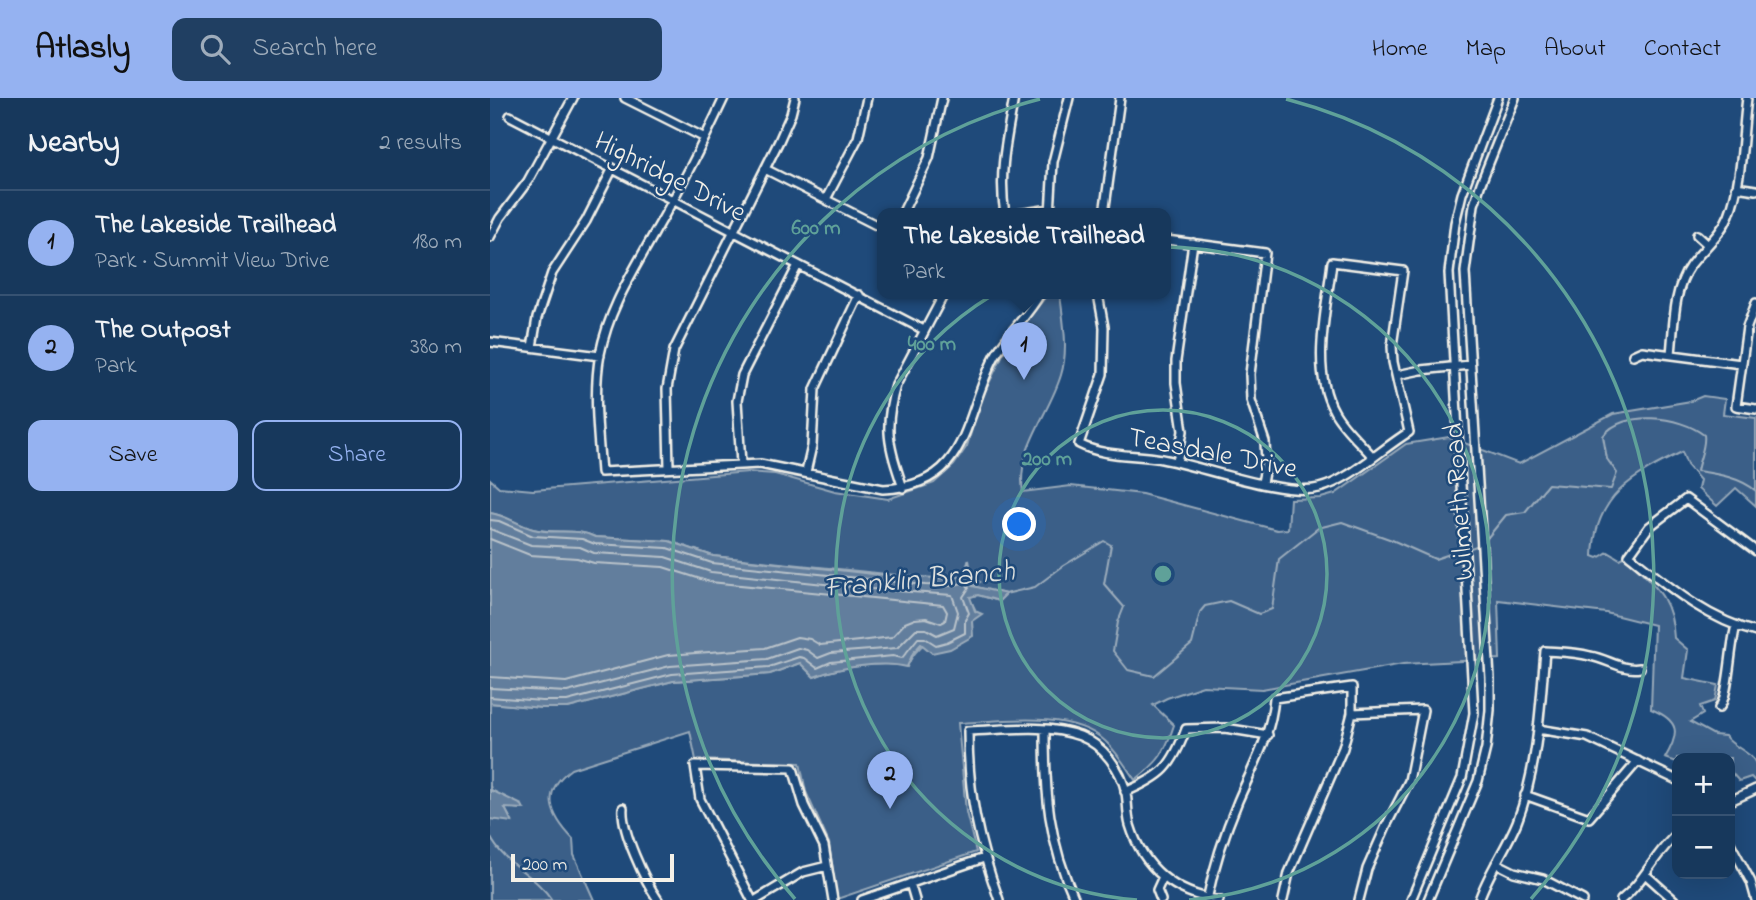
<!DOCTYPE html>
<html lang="en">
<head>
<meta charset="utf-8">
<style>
	body { margin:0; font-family:"Indie Flower",sans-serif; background:#203f62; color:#f1f3f6 }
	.controls { position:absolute; right:21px; bottom:21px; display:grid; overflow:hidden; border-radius:14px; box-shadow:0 7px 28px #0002 }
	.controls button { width:63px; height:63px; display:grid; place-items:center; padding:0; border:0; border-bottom:2px solid #365272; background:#17385c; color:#f1f3f6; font:35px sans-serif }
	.scale { position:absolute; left:21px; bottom:18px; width:163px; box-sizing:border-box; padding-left:7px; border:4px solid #f4f1e8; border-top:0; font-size:19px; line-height:24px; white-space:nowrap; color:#f4f1e8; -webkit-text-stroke:5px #1f4a7a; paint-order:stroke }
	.you { position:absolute; left:530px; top:427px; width:24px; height:24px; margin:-18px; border:5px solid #fff; border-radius:50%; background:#1a73e8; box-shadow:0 0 0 10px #1a73e833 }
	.badge { display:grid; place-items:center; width:46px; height:46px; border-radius:50%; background:#95b2f1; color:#111; font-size:23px; font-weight:700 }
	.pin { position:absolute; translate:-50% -58px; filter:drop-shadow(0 2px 4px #0008) }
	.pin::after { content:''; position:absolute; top:37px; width:24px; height:21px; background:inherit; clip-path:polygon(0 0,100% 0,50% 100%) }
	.popup { position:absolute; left:387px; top:110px; width:294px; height:91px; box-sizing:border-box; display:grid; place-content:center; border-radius:14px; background:#17385c; filter:drop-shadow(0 2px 5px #0005); font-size:23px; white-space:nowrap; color:#9eacbb }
	.popup b { font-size:26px; color:#f1f3f6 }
	.popup::after { content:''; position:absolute; left:50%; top:100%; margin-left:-14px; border:14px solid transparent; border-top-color:#17385c }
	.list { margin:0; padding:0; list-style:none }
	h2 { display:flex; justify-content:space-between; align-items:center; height:91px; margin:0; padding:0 28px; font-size:30px }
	h2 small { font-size:23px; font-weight:400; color:#9eacbb }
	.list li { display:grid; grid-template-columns:46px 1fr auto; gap:21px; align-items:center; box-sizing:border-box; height:105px; padding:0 28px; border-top:2px solid #365272 }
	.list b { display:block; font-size:26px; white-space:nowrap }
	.list p { margin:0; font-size:23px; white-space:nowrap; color:#9eacbb }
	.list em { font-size:23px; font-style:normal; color:#9eacbb }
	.actions { display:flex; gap:14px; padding:21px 28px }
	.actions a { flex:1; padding:16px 0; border:2px solid #95b2f1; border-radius:14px; text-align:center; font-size:24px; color:#95b2f1 }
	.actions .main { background:#95b2f1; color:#111 }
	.icon { flex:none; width:38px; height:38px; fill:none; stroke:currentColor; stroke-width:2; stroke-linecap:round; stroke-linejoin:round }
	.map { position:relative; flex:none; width:1266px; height:802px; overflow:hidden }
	header { display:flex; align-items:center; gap:42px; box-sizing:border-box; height:98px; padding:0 35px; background:#95b2f1; color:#111 }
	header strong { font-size:33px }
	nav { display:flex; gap:38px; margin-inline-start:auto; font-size:24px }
	.search { width:490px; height:63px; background:#203f62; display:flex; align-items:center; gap:18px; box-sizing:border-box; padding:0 24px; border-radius:14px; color:#9eacbb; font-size:26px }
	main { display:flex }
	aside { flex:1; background:#17385c }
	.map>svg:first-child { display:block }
	.green { fill:#3a5f88; stroke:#97a8b8; stroke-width:2 }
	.water { fill:#627e9d; stroke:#9cacbb; stroke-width:2 }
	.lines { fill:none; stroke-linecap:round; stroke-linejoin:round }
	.shore { stroke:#bac3ca; stroke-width:2 }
	.stream { stroke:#9cacbb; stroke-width:2 }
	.minor-casing { stroke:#f4f1e8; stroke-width:12 }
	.minor { stroke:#1f4a7a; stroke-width:7 }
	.ring { fill:none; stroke:#5fa199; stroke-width:3.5 }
	.labels { text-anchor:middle; stroke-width:5; stroke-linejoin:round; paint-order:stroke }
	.street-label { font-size:28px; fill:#f4f1e8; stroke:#1f4a7a }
	.water-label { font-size:30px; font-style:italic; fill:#dee0dd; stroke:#1f4a7a }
	.centre { fill:#5fa199; stroke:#1f4a7a; stroke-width:3.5 }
	.ring-label { font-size:21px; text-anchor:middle; font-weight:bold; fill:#5fa199; stroke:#1f4a7a; stroke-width:5; stroke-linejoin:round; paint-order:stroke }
</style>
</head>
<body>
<header>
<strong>Atlasly</strong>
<div class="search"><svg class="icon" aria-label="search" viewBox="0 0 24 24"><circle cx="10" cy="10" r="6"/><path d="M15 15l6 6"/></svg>Search here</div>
<nav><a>Home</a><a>Map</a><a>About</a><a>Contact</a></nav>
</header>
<main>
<aside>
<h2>Nearby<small>2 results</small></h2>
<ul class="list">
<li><span class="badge">1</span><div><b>The Lakeside Trailhead</b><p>Park · Summit View Drive</p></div><em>180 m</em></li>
<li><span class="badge">2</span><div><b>The Outpost</b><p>Park</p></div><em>380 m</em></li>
</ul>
<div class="actions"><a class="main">Save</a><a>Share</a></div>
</aside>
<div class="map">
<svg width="1266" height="802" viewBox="0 0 1266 802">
	<rect width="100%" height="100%" fill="#1f4a7a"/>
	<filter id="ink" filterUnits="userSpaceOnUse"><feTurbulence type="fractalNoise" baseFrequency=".0143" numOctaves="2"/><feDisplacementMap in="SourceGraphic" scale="14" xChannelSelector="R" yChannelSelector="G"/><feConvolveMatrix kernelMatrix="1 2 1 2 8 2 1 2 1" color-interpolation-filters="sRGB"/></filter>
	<g filter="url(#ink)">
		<!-- green -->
		<path class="green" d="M558 196H570C573 223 579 251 571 277 559 317 526 351 533 394L581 388 652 396 787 432 798 431 800 401 831 400 845 396 916 346 959 339 1029 366 1123 316 1201 303 1213 298 1235 301 1233 316 1266 320V408L1246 390 1227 408 1208 391 1210 382 1197 367 1192 354C1143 378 1105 397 1103 458L1108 460 1118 454 1130 461 1136 458C1163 487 1182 498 1184 540L1198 552 1194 580 1228 587 1225 603 1210 608 1213 616 1200 624 1224 637 1235 638C1242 649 1262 654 1266 666 1266 670 1266 679 1266 684L1261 679 1249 683 1240 673V660H1187V664L1175 660C1190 635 1190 623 1161 611L1164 527 1116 515 1008 502 1010 561 913 566 772 591 713 588 677 600 663 607 684 627C675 655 669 664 645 682 636 669 627 654 615 643 581 612 511 623 468 625L476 714 486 754 347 801 339 745 316 694 310 665 206 662 200 633 81 671C50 694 60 717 83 741L84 757 104 802H0V721L22 723 14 709 33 711 1 692 0 688V605L52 610H78L183 583 280 576 310 565 324 579C347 569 394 563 417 568 431 539 453 536 481 523L486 513 479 499 488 497 509 503 516 496 482 488V479L478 464 474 477 462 481 435 480 223 458 179 443 105 439C86 429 64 437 43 431 28 427 16 417 0 415V381L9 389 43 392 258 374 285 376 345 393 398 401 444 385 464 367 477 348 490 304 516 250Z"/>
		<!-- water -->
		<path class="water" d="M0 415C16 417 28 427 43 431 64 437 86 429 105 439L179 443 223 458 383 476 462 481 474 477 479 462 482 479 490 484 483 488 516 496 509 503 488 497 480 499 485 513 492 516 482 523 483 538 460 551 442 555 431 546 423 555 417 569C394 563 347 569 324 579L310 565 280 576 183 583 78 610H52L0 605Z
			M0 688 1 692 32 707 34 711 15 710 22 724 0 721Z"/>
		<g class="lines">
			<!-- shore -->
			<path class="shore" d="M0 422 9 423 43 438 92 441 105 446 177 450 222 465 435 487 462 488 475 484 479 490 473 499 479 515 475 522V535L457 544 446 547 435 540H428L412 560 403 558 341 564 327 570 314 560 309 559 279 569 182 576 77 603H52L0 599
				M0 431 41 447 90 449 104 455 175 459 221 474 381 491 462 497 468 514 464 530 447 537 436 531H426L407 550 341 555 328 560 317 552 308 550 277 561 180 568 77 594 0 590
				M0 441 40 457 87 460 104 465 173 469 220 484 453 507 457 514 455 523 451 525 436 520 425 521 415 525 402 539 369 543 330 547 320 541 307 539 275 550 178 557 76 584 0 579"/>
			<!-- stream -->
			<path class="stream" d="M994 444 1016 417 1035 414 1058 386 1121 391 1127 375 1117 361 1113 338C1133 311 1190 318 1214 337 1216 348 1209 361 1207 373 1227 376 1250 379 1266 393
				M978 451 989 447
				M515 496 545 489 573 468 614 443 621 447 614 486 634 509 628 524 623 553 638 572 664 578 702 546 710 514 715 508 739 503 769 516 782 511 789 461 828 430 852 424 902 442 945 461 972 452
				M0 738C14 767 45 776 62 802"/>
			<defs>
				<path id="minor" d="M135 0 213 39
					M234 0C213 45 190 91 165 134 143 174 119 210 110 256 103 294 108 335 111 374L270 366 393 391C481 388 473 318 505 258 518 235 538 218 550 196
					M20 18 434 232
					M275 71 392 130
					M1246 89 1266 92
					M336 101 368 40 377 0
					M412 116 439 60 452 0
					M515 116C508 76 517 39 524 0
					M528 116 560 111
					M560 116 563 64 579 0
					M614 116 630 0
					M1207 137 1218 147
					M0 139 10 120 38 83 83 0
					M676 142 775 155 760 276 761 302 775 344 776 364 772 385
					M608 196 614 229 613 276 589 346C614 359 645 356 672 361 711 368 794 399 829 390 859 383 891 351 919 334L903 264 902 248 913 173 842 164C837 210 820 271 844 313 853 330 870 344 883 359
					M1266 205 1257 229 1246 308 1266 311
					M0 244 110 258
					M42 249 47 220 62 175 96 123 123 70
					M1181 256C1184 228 1183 192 1200 168 1213 150 1231 137 1239 117 1253 81 1252 38 1257 0
					M1143 257 1152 253 1251 266
					M907 277 931 272 980 267
					M687 364 693 333 686 285V263L703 145
					M251 366 247 303 252 277 308 167
					M179 369 177 291 184 252 289 43 301 16 305 0
					M316 374 322 348 325 291 369 197
					M413 390C399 348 393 331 406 287L454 196
					M1266 453 1196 401 1159 429 1139 457C1178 488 1216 521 1266 534
					M1229 610C1239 599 1240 547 1246 528
					M862 615 933 612 919 683 896 728 877 771 869 802
					M555 631C555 695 558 743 585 802
					M1048 631 1097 639 1187 682
					M635 694C673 678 682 669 696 631L735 630 778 637
					M1035 697 1099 720 1148 663
					M1240 703 1266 691
					M133 710C131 733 155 783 168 802
					M1240 745 1261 784 1266 802
					M1006 765 1024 774 1053 781 1093 802
					M1155 776 1184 802
					M420 785 425 802
					M262 802 210 701 205 668 303 670 314 707 334 748 343 802
					M266 802 313 774 337 768
					M372 802 494 760
					M509 802C488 743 478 696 478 633 514 632 556 625 590 638 613 647 631 671 636 695 638 706 637 717 640 727 653 770 685 796 729 802
					M671 802 667 792 672 781
					M717 802C724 768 735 734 748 703 763 668 781 638 784 600L862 589V615L853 650 799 775 793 802
					M921 802 972 680 984 615 959 175 965 125 972 96 1008 0
					M938 802 988 683 996 650 1000 612V580L975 174 984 107 991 85 1025 0
					M989 802C998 775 1016 751 1027 724 1048 670 1050 610 1055 553 1070 554 1085 554 1100 558 1118 561 1132 573 1150 570
					M1131 802C1154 784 1165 755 1187 736"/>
			</defs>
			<!-- minor casing -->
			<use href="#minor" class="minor-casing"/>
			<!-- minor -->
			<use href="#minor" class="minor"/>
		</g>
	</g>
	<!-- distance rings -->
	<g class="ring">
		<circle cx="673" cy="476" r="164"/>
		<path d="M647 802A327 327 0 1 1 699 802"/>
		<path d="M305 801A491 491 0 0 1 550 1M796 1A491 491 0 0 1 1041 801"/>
	</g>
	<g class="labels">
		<!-- street labels -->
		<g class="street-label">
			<text transform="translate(181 77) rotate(27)" y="10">Highridge Drive</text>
			<text transform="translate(723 353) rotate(11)" y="10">Teasdale Drive</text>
			<text transform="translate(967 404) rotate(-94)" y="10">Wilmeth Road</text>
		</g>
		<!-- water labels -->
		<g class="water-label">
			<text transform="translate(429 480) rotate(-5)" y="10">Franklin Branch</text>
		</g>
	</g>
	<circle cx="673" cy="476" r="10" class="centre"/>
	<g class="ring-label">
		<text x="326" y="136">600 m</text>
		<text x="442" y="252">400 m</text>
		<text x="557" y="367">200 m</text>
	</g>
</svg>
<div class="controls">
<button>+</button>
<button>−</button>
</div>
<div class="scale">200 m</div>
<div class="you"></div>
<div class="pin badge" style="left:534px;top:282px">1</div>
<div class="popup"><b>The Lakeside Trailhead</b>Park</div>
<div class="pin badge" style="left:400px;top:711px">2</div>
</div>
</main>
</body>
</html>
